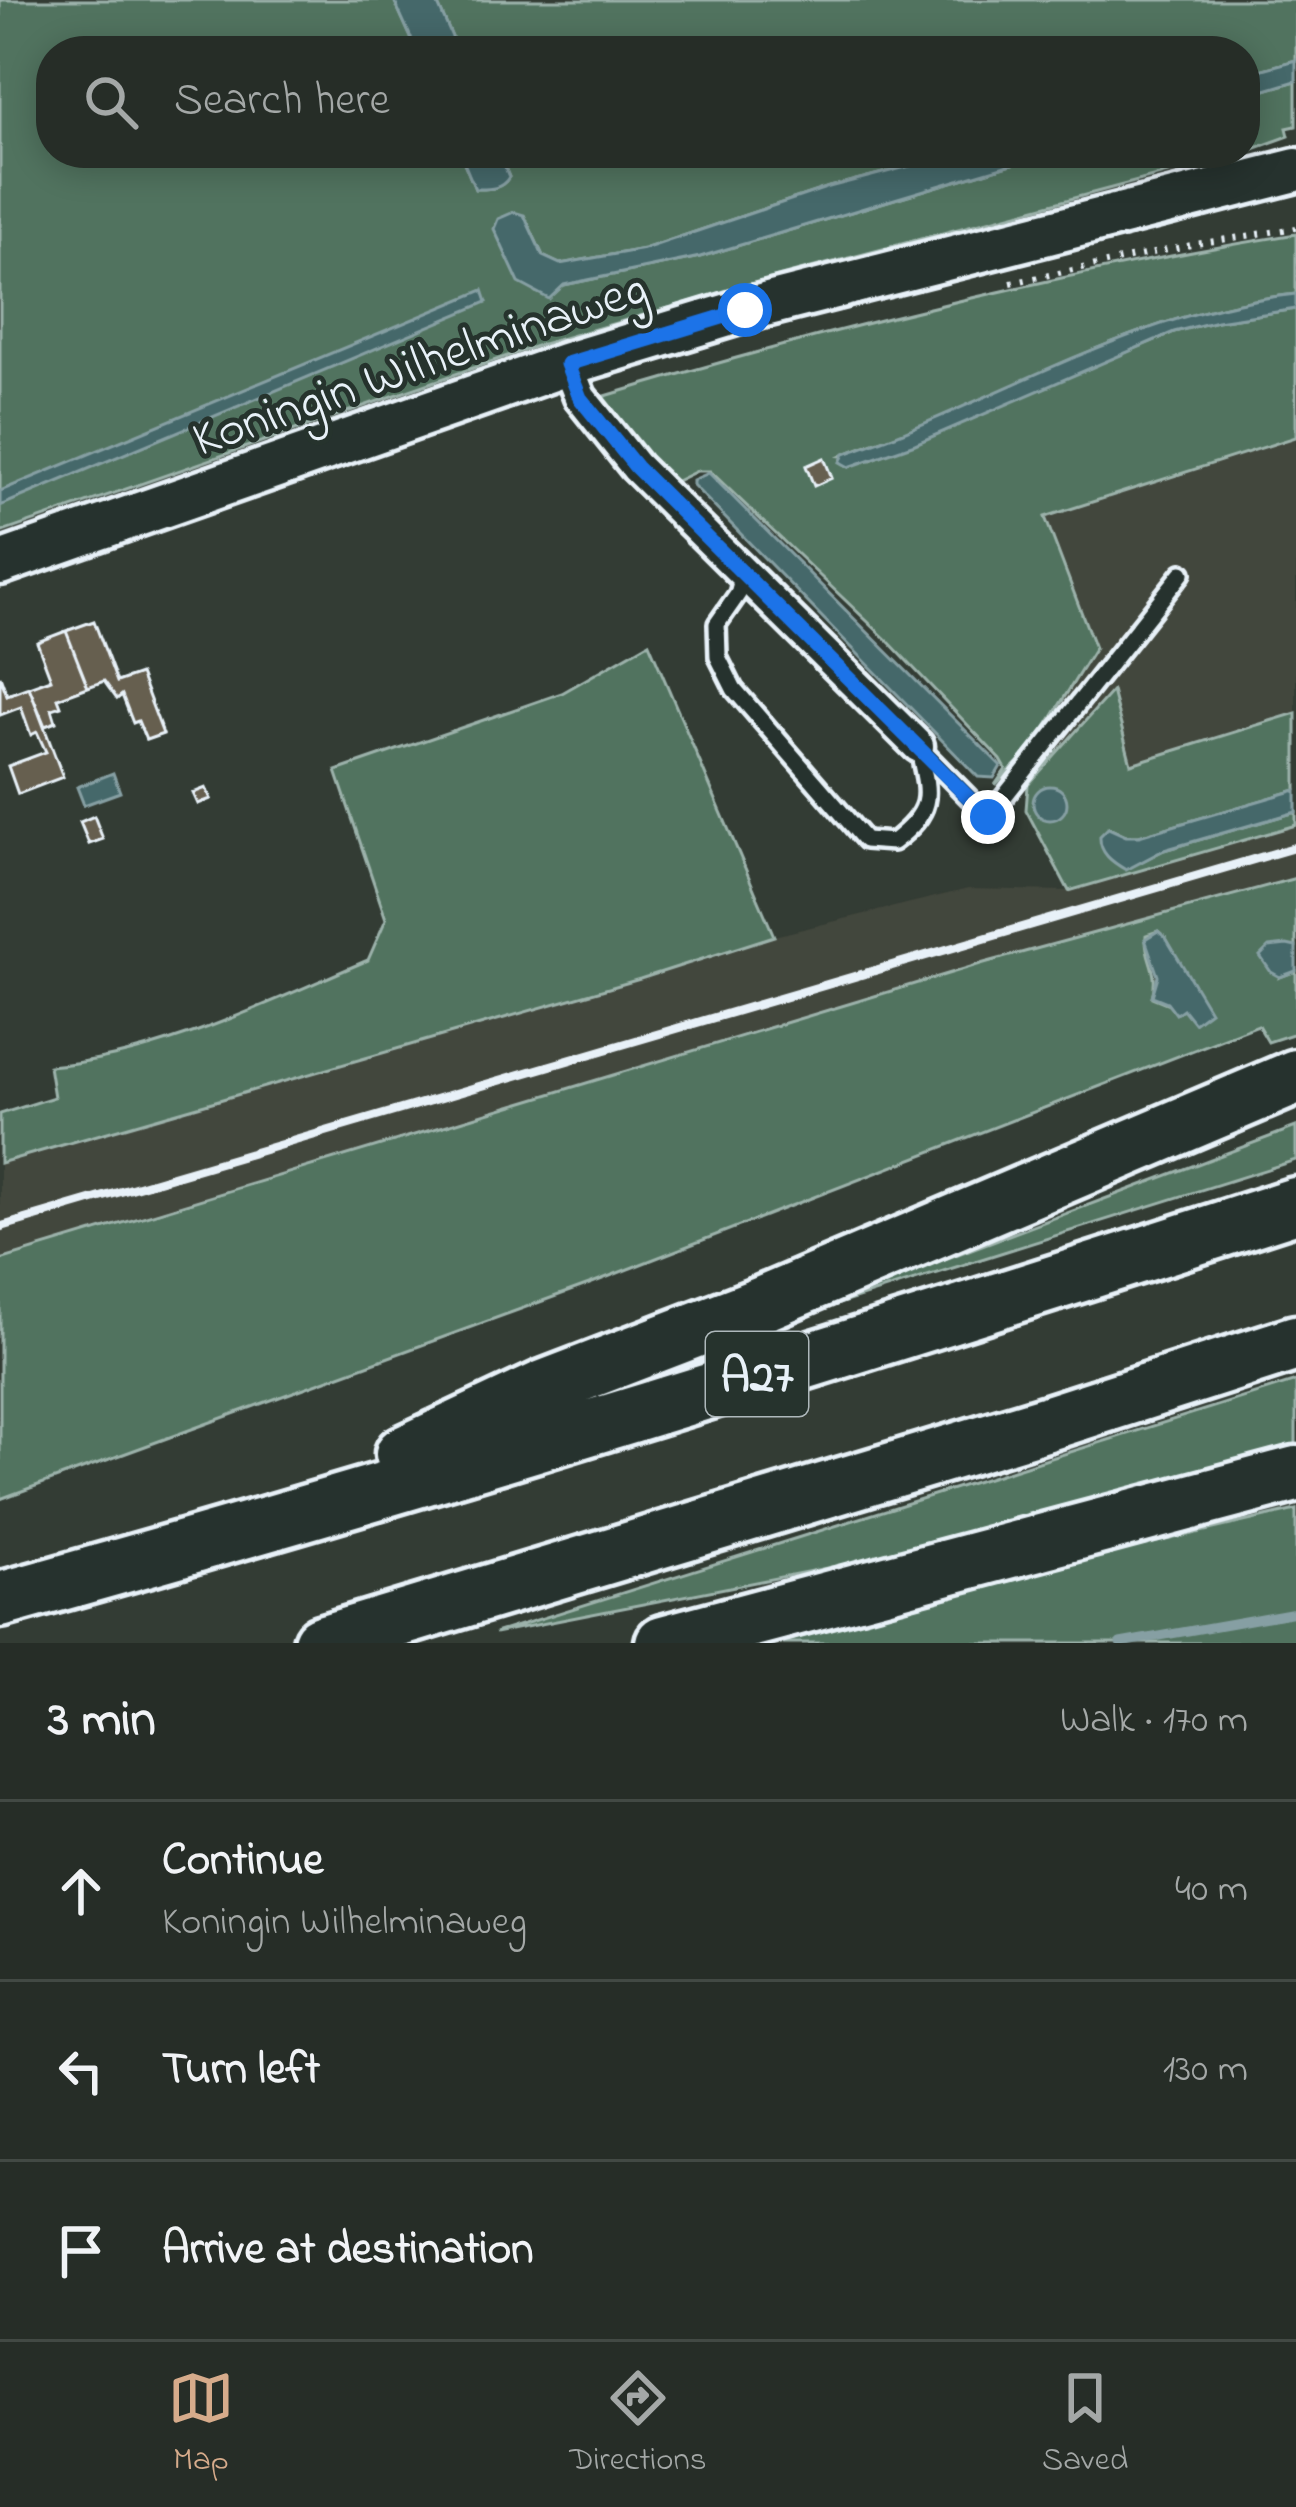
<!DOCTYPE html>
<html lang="en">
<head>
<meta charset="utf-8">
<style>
	body { margin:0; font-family:"Indie Flower",sans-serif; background:#323933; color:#f1f3f6 }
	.stop { position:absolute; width:36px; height:36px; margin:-27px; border:9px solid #1a73e8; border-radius:50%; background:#fff }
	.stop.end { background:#1a73e8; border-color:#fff; box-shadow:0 3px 12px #0008 }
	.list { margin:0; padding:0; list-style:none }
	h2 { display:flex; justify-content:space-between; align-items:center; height:156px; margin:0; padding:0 48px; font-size:51px }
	h2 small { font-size:39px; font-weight:400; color:#a4a8a7 }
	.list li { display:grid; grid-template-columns:78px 1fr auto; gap:36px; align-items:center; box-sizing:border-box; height:180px; padding:0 48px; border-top:3px solid #424944 }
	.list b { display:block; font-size:45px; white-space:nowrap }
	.list p { margin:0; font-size:39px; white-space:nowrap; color:#a4a8a7 }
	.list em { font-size:39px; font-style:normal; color:#a4a8a7 }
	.icon { flex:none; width:66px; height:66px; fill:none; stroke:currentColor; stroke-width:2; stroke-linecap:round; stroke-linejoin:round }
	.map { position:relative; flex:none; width:1296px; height:1643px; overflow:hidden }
	.search { position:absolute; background:#262d27; box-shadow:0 6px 30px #0003; left:36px; right:36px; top:36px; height:132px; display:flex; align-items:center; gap:30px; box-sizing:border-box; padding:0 42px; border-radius:48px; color:#a4a8a7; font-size:45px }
	.sheet { height:696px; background:#262d27 }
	nav { display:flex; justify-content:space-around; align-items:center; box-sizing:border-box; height:168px; border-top:3px solid #424944; background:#262d27; font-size:33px; color:#a4a8a7 }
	nav a { display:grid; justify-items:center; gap:6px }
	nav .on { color:#d6ab8b }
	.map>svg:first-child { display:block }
	.built { fill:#42463c }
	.green { fill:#51735e; stroke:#9cb2ab; stroke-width:3; fill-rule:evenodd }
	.water { fill:#45686a; stroke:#869fa3; stroke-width:3 }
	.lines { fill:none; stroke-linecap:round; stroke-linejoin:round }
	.stream { stroke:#869fa3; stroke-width:9 }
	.building { fill:#665e4f; stroke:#e8f1f8; stroke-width:3 }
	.service-casing { stroke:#e8f1f8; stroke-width:24 }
	.minor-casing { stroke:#e8f1f8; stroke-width:39 }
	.secondary-casing { stroke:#e8f1f8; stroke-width:51 }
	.motorway-casing { stroke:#e8f1f8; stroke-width:63 }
	.path { stroke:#e8f1f8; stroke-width:6; stroke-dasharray:3 9; stroke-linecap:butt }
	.service { stroke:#26332d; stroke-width:15 }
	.minor { stroke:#26332d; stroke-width:30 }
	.secondary { stroke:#26332d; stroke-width:42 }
	.motorway { stroke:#26332d; stroke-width:54 }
	.rail { stroke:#e8f1f8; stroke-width:9 }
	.route { stroke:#1a73e8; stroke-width:15 }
	.labels { text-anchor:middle; stroke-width:10; stroke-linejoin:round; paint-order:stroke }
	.shield { fill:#26332d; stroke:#aeb8bb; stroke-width:3 }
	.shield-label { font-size:48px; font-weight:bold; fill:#e8f1f8 }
	.street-label { font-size:51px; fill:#e8f1f8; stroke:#26332d }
</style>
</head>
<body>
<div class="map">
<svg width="1296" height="1643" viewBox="0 0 1296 1643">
	<rect width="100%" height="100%" fill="#333c34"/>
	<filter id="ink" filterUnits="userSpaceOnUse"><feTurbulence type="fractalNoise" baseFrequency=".00833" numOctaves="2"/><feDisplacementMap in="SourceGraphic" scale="24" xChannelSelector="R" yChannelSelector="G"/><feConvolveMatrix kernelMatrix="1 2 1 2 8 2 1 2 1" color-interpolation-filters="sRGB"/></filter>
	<g filter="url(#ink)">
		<!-- built -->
		<path class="built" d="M1296 437V713L1131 765 1112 692 1028 785 1011 769 1034 746 1095 648 1045 517Z
			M1296 825V878L984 963 0 1260V1163L640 979 774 936 968 889 1069 891Z"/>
		<!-- green -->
		<path class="green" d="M0 0H394L417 51H51V153H460L475 189C489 189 501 190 509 177L499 153H960L829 187 644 249 560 264 543 256 524 215 536 292 545 294 564 285 700 257 1049 153H1243L781 276 539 345 0 533Z
			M436 0H1296V60L1245 74V51H458Z
			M1296 81V126L1287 128 1289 136 1245 152V96Z
			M1296 234V294C1154 309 1040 377 911 430 888 439 864 445 841 456L871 460 1174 332 1217 321 1296 309V437L1045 517 1095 648 1034 746 995 785 1006 769 1001 760 888 641 710 471H697L666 486 601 401 602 397C830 328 1061 272 1296 234Z
			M649 643 774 936 640 979 0 1163V1114L54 1097 49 1066C160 1057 267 1003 368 960L386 919 336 771 562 693Z
			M1112 691 1131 764 1296 713V790L1139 836H1126L1109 828 1126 869 1164 850 1296 812V825L1069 891 1026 810 1028 785Z
			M1296 878V947L1280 977 1296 971V1033L1268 1042 1258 1025 592 1283 0 1499V1260L984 963ZM1158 931 1166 938 1194 989 1169 1004 1152 997C1160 969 1144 959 1146 935Z
			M1296 1127V1160L756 1330Z
			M1296 1381V1453L944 1545 495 1633Z
			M1296 1510V1643H779L1023 1573Z"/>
		<!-- water -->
		<path class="water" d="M394 0H436L458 51H417Z
			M1296 60V81L1245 96V74Z
			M460 153H499L509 177C501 190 489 189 475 189Z
			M960 153H1049L700 257 564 285 549 299 519 283 494 229 498 219 514 212 524 215 543 256 560 264 644 249 829 187Z
			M483 290 487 302 0 506V491Z
			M1296 294V309L1217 321 1174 332 915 444 849 467 840 462 844 454C998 402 1132 311 1296 294Z
			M709 473 1001 766 994 778 978 777 693 485V480Z
			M113 773 120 792 84 805 77 787Z
			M1033 803a17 17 0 1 1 34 0a17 17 0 1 1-34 0Z
			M1296 790V812L1164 850 1126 870C1112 862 1099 853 1100 836L1108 828 1126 836H1139Z
			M1158 931 1166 938 1210 1011 1194 1023 1183 1009 1176 1014 1167 1002 1152 996 1158 976 1145 939Z
			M1287 945 1296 947V971L1280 977 1271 972 1260 956 1269 947Z"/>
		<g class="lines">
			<!-- stream -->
			<path class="stream" d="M1120 1643 1296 1612"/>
		</g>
		<!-- building -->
		<path class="building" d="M824 458 832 478 814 486 806 466Z
			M94 621 117 682 140 674 163 734 146 740 138 721 133 723 122 695 117 699 104 681 88 687 66 631Z
			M66 631 88 687 58 698 61 706 52 709 56 722 45 726 29 687 51 679 37 642Z
			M0 676 7 695 29 687 63 777 18 794 8 766 46 752 37 732 31 735 21 707 0 715Z
			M206 788 211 799 198 804 193 793Z
			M94 816 103 839 89 844 80 822Z"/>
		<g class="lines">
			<defs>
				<path id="service" d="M743 575 738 594 717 624 718 657 734 689 865 840 893 842C936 809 929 795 918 746
					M918 746 988 817 1182 573"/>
				<path id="minor" d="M567 364 580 397 636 467 918 746"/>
				<path id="secondary" d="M0 563 567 364 745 310 1296 170"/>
				<path id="motorway" d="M403 1454 544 1388 760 1305 1296 1077
					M0 1600C435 1479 867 1344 1296 1205
					M321 1643 1048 1423 1296 1343
					M663 1643 1296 1474"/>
			</defs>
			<!-- service casing -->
			<use href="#service" class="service-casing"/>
			<!-- minor casing -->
			<use href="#minor" class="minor-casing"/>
			<!-- secondary casing -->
			<use href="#secondary" class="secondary-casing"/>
			<!-- motorway casing -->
			<use href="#motorway" class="motorway-casing"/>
			<!-- path -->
			<path class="path" d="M1011 283 1196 244 1296 228"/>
			<!-- service -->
			<use href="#service" class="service"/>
			<!-- minor -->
			<use href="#minor" class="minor"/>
			<!-- secondary -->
			<use href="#secondary" class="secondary"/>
			<!-- motorway -->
			<use href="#motorway" class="motorway"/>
			<!-- rail -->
			<path class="rail" d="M0 1227 1296 847"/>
		</g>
	</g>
	<g class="lines" filter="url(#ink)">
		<!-- route -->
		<path class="route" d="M745 310 567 364 580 398 636 467 988 817"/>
	</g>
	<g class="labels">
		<!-- shield labels -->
		<rect class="shield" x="706" y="1332" width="102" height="84" rx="9"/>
		<g class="shield-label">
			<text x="757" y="1391">A27</text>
		</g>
		<!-- street labels -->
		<g class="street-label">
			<text transform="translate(419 361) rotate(-19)" y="18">Koningin Wilhelminaweg</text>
		</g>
	</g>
</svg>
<div class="stop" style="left:745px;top:310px"></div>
<div class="stop end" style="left:988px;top:817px"></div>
<div class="search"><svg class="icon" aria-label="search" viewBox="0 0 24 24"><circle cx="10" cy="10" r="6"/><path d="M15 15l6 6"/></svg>Search here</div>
</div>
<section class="sheet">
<h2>3 min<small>Walk · 170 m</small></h2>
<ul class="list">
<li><svg class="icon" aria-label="ahead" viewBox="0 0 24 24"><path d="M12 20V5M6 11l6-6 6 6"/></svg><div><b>Continue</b><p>Koningin Wilhelminaweg</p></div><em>40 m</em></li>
<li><svg class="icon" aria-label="left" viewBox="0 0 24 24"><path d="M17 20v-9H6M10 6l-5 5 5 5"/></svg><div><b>Turn left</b></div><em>130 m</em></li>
<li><svg class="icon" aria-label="arrive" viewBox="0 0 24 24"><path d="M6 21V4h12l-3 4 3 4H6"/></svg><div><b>Arrive at destination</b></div></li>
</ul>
</section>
<nav>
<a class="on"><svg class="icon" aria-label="map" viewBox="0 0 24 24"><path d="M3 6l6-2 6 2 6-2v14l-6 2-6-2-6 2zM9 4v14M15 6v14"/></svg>Map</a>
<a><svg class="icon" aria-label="directions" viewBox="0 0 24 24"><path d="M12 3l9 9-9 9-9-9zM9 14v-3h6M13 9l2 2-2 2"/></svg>Directions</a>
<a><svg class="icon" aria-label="saved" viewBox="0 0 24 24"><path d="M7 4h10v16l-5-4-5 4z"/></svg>Saved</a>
</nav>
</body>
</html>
